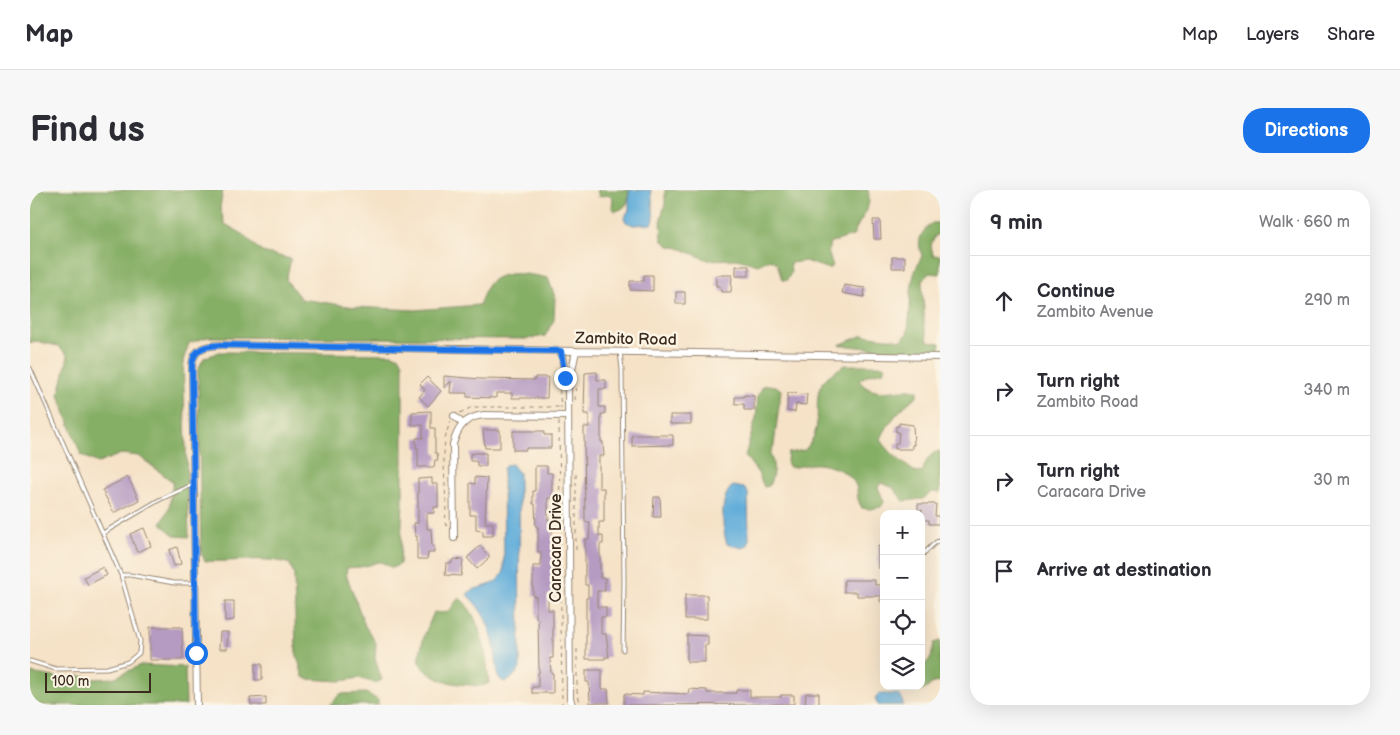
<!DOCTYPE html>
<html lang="en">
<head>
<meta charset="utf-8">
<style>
	body { margin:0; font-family:"Balsamiq Sans",sans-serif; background:#f7f7f7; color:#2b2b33 }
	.controls { position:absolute; right:15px; bottom:15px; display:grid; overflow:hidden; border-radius:10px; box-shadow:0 5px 20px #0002 }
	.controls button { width:45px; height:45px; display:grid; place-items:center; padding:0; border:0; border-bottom:1px solid #e1e1e2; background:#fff; color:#2b2b33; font:25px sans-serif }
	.scale { position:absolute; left:15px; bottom:12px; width:106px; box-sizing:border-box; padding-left:5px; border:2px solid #3b2a1e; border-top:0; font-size:14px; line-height:18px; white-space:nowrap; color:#3b2a1e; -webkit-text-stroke:4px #fcf5e5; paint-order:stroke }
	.stop { position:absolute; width:15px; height:15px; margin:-11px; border:4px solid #1a73e8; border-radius:50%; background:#fff }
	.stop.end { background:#1a73e8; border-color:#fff; box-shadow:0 1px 5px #0008 }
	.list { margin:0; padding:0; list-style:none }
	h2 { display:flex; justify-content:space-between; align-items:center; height:65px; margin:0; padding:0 20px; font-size:21px }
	h2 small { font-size:16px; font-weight:400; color:#7c7c81 }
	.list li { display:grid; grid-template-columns:32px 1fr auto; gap:15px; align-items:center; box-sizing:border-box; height:90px; padding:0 20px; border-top:1px solid #e1e1e2 }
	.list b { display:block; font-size:19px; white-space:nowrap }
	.list p { margin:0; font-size:16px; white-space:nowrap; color:#7c7c81 }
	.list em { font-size:16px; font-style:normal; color:#7c7c81 }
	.icon { flex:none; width:28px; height:28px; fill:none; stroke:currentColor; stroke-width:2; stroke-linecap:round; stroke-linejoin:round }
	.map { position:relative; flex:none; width:910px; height:515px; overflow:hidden; border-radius:20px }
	header { display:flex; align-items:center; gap:30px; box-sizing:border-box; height:70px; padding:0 25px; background:#fff; border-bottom:1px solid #e1e1e2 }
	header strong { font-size:24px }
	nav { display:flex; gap:28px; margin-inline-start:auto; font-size:18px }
	.intro { display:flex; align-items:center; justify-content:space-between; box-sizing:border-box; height:120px; padding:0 30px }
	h1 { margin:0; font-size:35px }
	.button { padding:12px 22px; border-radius:20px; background:#1a73e8; color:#fff; font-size:18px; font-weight:700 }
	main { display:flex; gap:30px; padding:0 30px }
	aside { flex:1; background:#fff; border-radius:20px; box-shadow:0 5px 20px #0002 }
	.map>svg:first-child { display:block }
	.forest { fill:#86af66; stroke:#606c42 }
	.water { fill:#62adda; stroke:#4e6c7c }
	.building { fill:#b59bc2 }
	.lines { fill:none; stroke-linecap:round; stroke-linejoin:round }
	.lane-casing { stroke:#988672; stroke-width:5 }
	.street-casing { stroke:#988672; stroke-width:8 }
	.path { stroke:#988672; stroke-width:1; stroke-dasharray:4 4; stroke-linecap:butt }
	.lane { stroke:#fff; stroke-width:3 }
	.street { stroke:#fff; stroke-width:6 }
	.route { stroke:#1a73e8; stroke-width:6 }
	.labels { text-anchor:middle; stroke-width:5; stroke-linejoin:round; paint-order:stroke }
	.street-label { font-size:16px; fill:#3b2a1e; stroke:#fcf5e5 }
</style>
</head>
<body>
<header>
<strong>Map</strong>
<nav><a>Map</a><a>Layers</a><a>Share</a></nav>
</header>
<div class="intro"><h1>Find us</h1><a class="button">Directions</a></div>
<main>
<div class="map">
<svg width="910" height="515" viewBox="0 0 910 515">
	<rect width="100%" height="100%" fill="#fcf5e5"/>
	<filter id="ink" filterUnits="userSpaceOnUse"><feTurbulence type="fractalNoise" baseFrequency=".02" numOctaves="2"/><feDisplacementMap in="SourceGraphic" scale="10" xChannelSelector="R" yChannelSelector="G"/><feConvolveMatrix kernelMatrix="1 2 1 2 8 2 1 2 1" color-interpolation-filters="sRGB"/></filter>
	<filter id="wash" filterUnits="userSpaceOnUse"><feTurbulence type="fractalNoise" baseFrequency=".0096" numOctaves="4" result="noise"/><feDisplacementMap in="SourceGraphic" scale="20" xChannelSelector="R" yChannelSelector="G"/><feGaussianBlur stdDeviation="1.12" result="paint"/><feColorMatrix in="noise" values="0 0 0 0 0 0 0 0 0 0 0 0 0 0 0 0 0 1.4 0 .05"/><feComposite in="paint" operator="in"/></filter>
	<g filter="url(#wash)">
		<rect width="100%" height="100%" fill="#f5e2c7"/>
		<!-- forest -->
		<path class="forest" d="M2 0H193L190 18 195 34 211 43 232 62 261 69 256 90 271 109 325 117 385 120 449 115C452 109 454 102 457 96 470 78 499 84 518 88L525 107 524 130 515 146 496 149 178 147 159 153 153 171 159 347 145 346 131 334 139 318 143 292 109 266 91 264 68 273 51 265 29 205 38 166 28 156 6 151 0 153V4Z
			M567 0H599C599 11 597 19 585 21L582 17 583 7 577 5 569 7Z
			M635 0H838C843 21 829 28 823 46L800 53 798 62 803 76 799 79 775 71 760 73 761 83 757 90H752L747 73 740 69 728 75 707 69 678 70 649 58 639 56 632 50 631 28 635 14Z
			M902 33H910V43L905 46 901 55 903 65 910 66V84L899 83 893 89 892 99 894 119V135L898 151 910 153V162H877L809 155 833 145 872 150 877 144C883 115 876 94 892 66 887 51 889 44 902 33Z
			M189 162 362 164 370 167 373 173V312L370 374 362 378C346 368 350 373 335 376 329 378 323 377 317 378L316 384 335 436 346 453 345 469 352 490 345 493 329 488 310 491 277 489 273 487 266 462 264 385 260 374C232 365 203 373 175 371L171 363 168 179 174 168Z
			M815 175H849L856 177 854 181 840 184 829 190C843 211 869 196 888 201L887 206C872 217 858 232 851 249 855 259 877 277 887 283L893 281C895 272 900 262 910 261V303L902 302 893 309 874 311 862 297 851 293 848 297 854 312 851 317 840 319 832 318C825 306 829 305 826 296 821 281 796 273 782 274 774 275 767 278 759 277L757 271 758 263 775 260C797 235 780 212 793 192 797 185 808 180 815 175Z
			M738 195 746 196 751 200 744 255 740 264C745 275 744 284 739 296L734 297 728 283 715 266 726 228 728 205 733 196Z
			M429 408C451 424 457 468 459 493 452 497 447 496 440 495 417 493 402 491 388 471L394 446 404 422C423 425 419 418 429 408Z
			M910 451V492L903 493 893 501 889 500 888 496H891V478L901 468 904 453Z
			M111 475 155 477 156 515H0V483L31 488 50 486 64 489 83 488Z
			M336 503 348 510V515H300L310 504Z"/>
		<!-- water -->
		<path class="water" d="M599 0H621L624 29 622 34 603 35 596 32 594 28 599 20Z
			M482 274 489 283 490 479 481 489 474 492 470 489 468 486C466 464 463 438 450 420 447 414 441 410 437 404 448 394 465 400 474 381L473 279 476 275Z
			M703 296 714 298 718 303 719 352 717 356 713 358 697 354C692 340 689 305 703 296Z
			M849 504H867L872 508 873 515H848L845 508Z"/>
		<g id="blocks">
			<!-- building -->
			<path class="building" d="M843 30H850L851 49H844Z
				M862 67H875V78H862Z
				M706 76H719V86H706Z
				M614 85H623V101L600 100V91H614Z
				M686 85H702L701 102H691L690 96H686Z
				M814 95 835 98 834 107 812 103Z
				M646 102H655V114H646Z
				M567 182V190H576V199H569V217H575V224H571V252H573L574 266H569V298H574V332H569V346H573V354H570V388H575V401H567V417H576V427H571V444H576L579 467H575V469H556V408H558V395H555V349H559L560 332H555L554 237H559V224H554L555 183Z
				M414 186 450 189 505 190V187H518L517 208H482V203H466V208L437 207V203H420L421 191 414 198Z
				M397 187 411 201 398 216 389 207 395 200 390 194Z
				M758 203 777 204 776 215 766 214 765 222 757 221Z
				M714 205 724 206V220H714V214H705V207H714Z
				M401 221V238H405V263H407L408 270H405L404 277H388V258H386V248H393V235H382V222Z
				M640 225H661V234H640Z
				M869 233 883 235 884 255H882V259H865V253H868L869 242H866V236H869Z
				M453 240H470V258H455Z
				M483 241H514V245H521V258H496V260H483Z
				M602 245H643V255L602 256Z
				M447 263H456V276H447V272L445 271H440V264Z
				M505 276H517V283H522V308H518V330H522L523 405H518V420H523V468H520L521 483H523V503H502V497H508V483H509L508 430 506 427V406H503V376H511V362H508V337H506L505 314H503V301H505Z
				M98 287 109 310 84 323 72 300Z
				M445 287 457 288 455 333H463V346H453V341L446 340V325H440V293L445 294Z
				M402 288V294H408V317H404V323H397V339H401L402 356H404V363H398L397 369H387V346H385L384 333H388V289Z
				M624 307H630L631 327H623Z
				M888 314H906L905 326H909V334H899V330H892V320H888Z
				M114 338 121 356 107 362 100 344Z
				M450 356 460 367 447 379 437 368Z
				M848 356H854V378H848Z
				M147 357 151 374 144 376 139 360Z
				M423 369 433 370 431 386 415 385 416 373H422Z
				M73 377 77 385 58 395 54 387Z
				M814 390H845V395H854V405L851 406H827V402H814Z
				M655 405H677V429H655Z
				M195 411H204V430L195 431Z
				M120 437H152L153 470H120Z
				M190 442H198L197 459H189Z
				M657 445 678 446V455H675V472H657Z
				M225 474H232V490H225Z
				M556 480H572V499H578L579 513H560L559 492H556Z
				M659 499 677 500V503H706V500H720V507H751V505H764V514L594 515V504L613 505V502L658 504Z
				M776 503H789V515H775Z
				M236 507V515H221L220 508Z"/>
		</g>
	</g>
	<g filter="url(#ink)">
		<use href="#blocks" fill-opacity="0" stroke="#988672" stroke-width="1"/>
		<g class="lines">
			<defs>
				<path id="lane" d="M590 161 592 180 594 392 593 460
					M0 178 91 385 110 451 109 463 98 472 77 478 26 479 0 471
					M73 343 129 310 164 294
					M891 366 906 352 910 351
					M91 385H100L144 393H165
					M852 410 854 408"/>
				<path id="street" d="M531 161 538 200 540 508 542 515
					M538 199 546 161
					M424 226 433 234
					M424 348 423 254C428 237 435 227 454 225L538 226
					M167 515 162 175C164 156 177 156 193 155L910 167"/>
			</defs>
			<!-- lane casing -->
			<use href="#lane" class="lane-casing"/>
			<!-- street casing -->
			<use href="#street" class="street-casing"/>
			<!-- path -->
			<path class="path" d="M529 192 531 218
				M545 210 546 194
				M430 223 442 217H530
				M529 232 532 515
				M546 284V360
				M417 336 415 333C419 306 407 254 421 232
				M547 459V502L551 515"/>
			<!-- lane -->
			<use href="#lane" class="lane"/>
			<!-- street -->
			<use href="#street" class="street"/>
		</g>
	</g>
	<g class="lines" filter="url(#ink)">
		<!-- route -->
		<path class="route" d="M166 463 162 175C164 156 177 156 193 155L531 161 535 188"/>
	</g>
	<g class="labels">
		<!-- street labels -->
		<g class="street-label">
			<text transform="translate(596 148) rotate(1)" y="6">Zambito Road</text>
			<text transform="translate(525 358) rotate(-90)" y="6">Caracara Drive</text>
		</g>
	</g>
</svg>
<div class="controls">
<button>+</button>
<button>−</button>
<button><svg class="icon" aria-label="locate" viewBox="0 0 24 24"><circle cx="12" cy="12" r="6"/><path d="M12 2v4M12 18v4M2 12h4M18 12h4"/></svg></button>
<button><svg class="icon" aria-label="layers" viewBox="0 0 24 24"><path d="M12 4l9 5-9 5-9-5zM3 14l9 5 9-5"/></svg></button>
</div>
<div class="scale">100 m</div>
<div class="stop" style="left:166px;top:463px"></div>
<div class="stop end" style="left:535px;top:188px"></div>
</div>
<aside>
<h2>9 min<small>Walk · 660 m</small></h2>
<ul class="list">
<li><svg class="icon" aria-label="ahead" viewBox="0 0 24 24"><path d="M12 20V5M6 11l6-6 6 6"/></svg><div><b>Continue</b><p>Zambito Avenue</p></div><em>290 m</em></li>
<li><svg class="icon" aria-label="right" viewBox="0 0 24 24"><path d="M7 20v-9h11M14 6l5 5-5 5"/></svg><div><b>Turn right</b><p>Zambito Road</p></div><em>340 m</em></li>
<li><svg class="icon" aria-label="right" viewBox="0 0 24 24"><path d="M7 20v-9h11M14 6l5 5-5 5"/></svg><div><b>Turn right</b><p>Caracara Drive</p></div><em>30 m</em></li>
<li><svg class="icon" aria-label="arrive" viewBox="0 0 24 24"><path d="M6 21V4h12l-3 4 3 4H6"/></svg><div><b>Arrive at destination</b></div></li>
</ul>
</aside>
</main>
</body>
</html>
